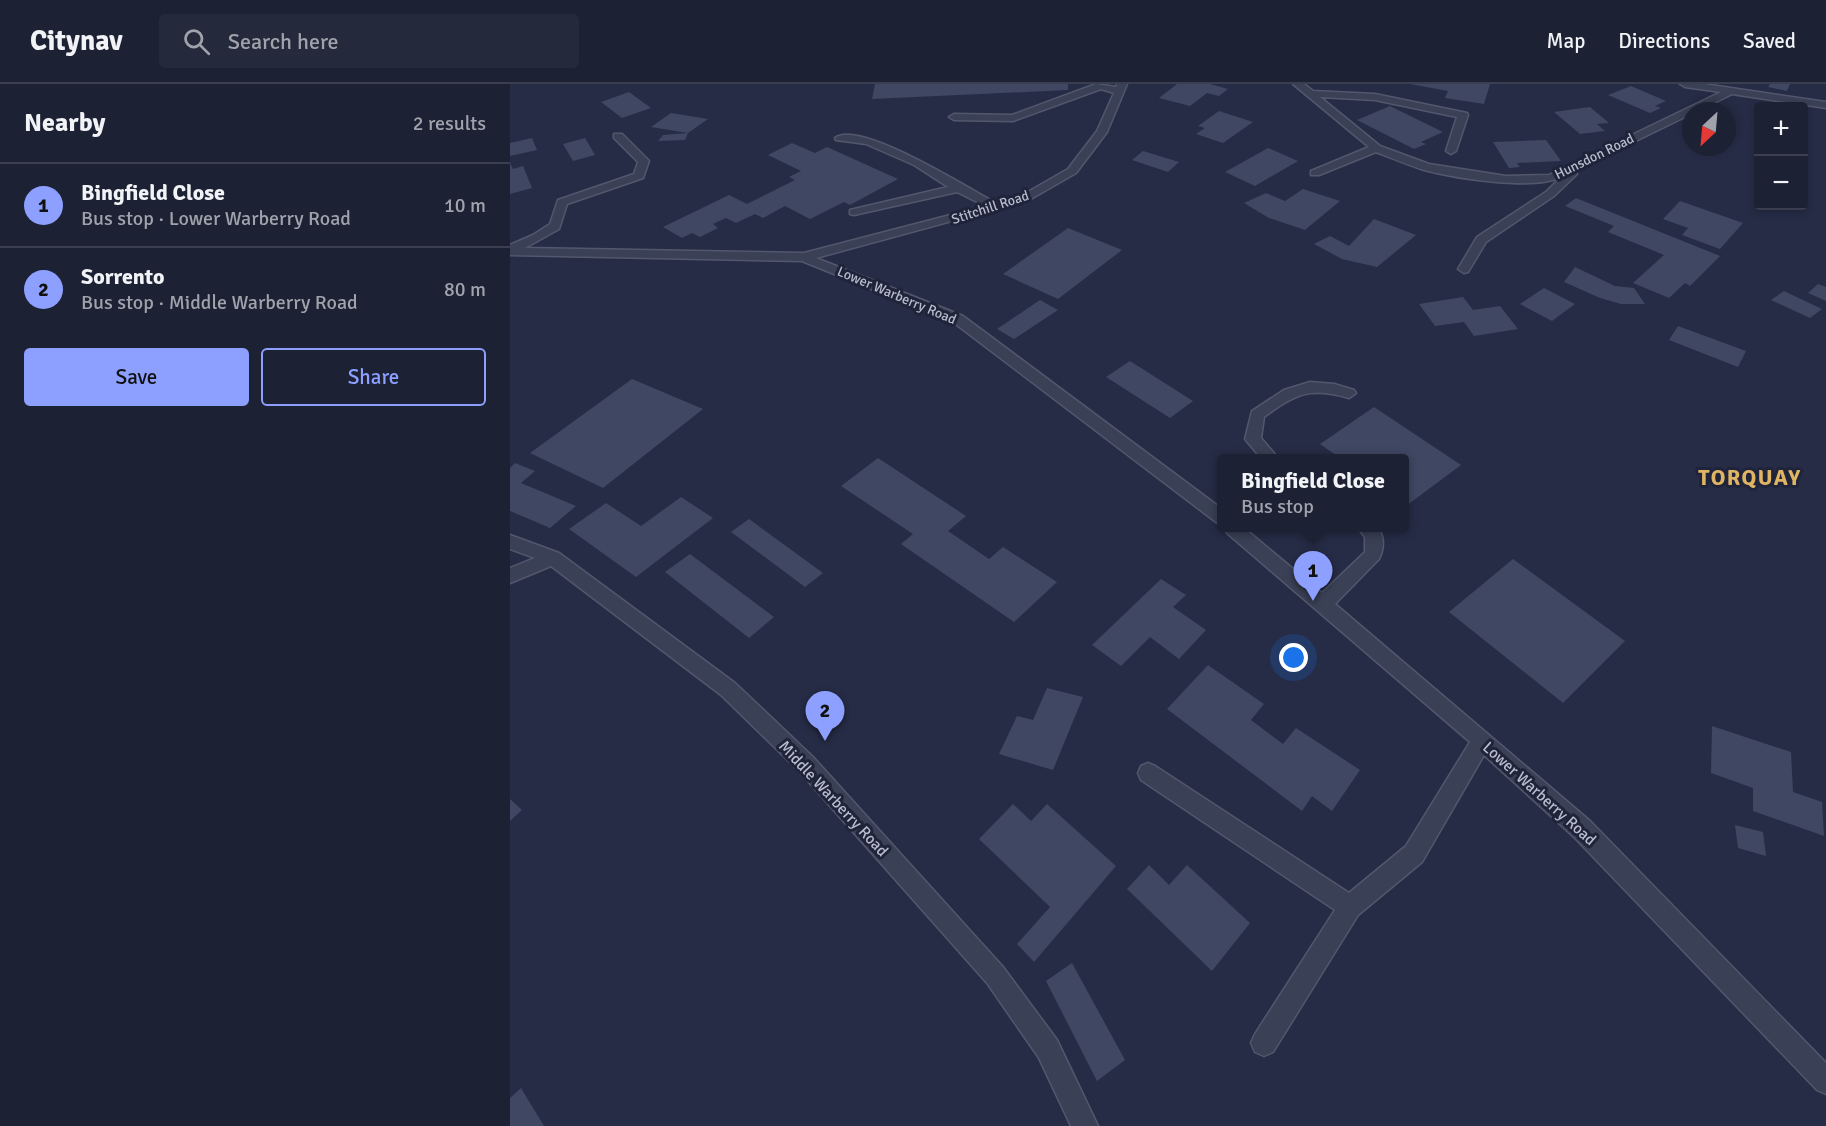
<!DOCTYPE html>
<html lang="en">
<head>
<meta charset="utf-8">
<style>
	body { margin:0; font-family:Signika,sans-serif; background:#25293c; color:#f1f3f6 }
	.controls { position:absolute; right:18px; top:18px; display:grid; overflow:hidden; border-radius:6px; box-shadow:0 3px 9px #0003 }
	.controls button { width:54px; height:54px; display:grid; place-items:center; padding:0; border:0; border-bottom:2px solid #3a3e4f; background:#1c2134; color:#f1f3f6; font:30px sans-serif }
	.compass { position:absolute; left:1172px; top:18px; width:54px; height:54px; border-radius:50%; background:#1c2134; box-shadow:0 3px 9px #0003; rotate:206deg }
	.you { position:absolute; left:784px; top:574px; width:21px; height:21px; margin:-15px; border:4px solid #fff; border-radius:50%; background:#1a73e8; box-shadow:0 0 0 9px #1a73e833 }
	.badge { display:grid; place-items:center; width:39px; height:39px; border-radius:50%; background:#8da0ff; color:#111; font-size:20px; font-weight:700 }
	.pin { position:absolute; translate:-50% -50px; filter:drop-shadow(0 2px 3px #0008) }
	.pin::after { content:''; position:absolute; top:32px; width:21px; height:18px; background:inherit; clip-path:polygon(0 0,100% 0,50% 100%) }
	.popup { position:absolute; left:707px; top:370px; width:192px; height:78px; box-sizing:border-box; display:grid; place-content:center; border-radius:6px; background:#1c2134; filter:drop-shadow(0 2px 4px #0005); font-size:20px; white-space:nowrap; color:#a0a3ac }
	.popup b { font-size:22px; color:#f1f3f6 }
	.popup::after { content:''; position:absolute; left:50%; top:100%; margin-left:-12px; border:12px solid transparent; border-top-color:#1c2134 }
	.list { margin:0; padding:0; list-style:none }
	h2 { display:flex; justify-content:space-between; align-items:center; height:78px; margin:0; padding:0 24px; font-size:26px }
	h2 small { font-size:20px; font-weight:400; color:#a0a3ac }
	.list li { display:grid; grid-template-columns:39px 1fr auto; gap:18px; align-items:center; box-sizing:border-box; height:84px; padding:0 24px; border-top:2px solid #3a3e4f }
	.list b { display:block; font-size:22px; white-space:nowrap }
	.list p { margin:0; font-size:20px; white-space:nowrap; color:#a0a3ac }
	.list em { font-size:20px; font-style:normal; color:#a0a3ac }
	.actions { display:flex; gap:12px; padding:18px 24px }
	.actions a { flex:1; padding:14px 0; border:2px solid #8da0ff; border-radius:6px; text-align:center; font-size:21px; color:#8da0ff }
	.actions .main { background:#8da0ff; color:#111 }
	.icon { flex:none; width:33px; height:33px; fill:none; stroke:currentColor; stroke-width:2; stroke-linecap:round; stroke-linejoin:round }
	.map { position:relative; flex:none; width:1316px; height:1042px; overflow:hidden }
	header { display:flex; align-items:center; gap:36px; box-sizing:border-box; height:84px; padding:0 30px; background:#1c2134; border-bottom:2px solid #3a3e4f }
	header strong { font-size:28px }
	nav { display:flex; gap:33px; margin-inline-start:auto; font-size:21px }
	.search { width:420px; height:54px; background:#25293c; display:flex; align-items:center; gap:15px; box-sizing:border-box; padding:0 21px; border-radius:6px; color:#a0a3ac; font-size:22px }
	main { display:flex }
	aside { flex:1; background:#1c2134 }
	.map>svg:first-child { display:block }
	.building { fill:#3f4763 }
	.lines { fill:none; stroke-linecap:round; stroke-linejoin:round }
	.minor-casing { stroke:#53576d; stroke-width:3 }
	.minor { fill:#3a4055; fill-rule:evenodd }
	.labels { text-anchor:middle; stroke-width:6; stroke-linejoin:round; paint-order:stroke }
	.far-street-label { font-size:14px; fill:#b8bcce; stroke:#1f243b }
	.street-label { font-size:16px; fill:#b8bcce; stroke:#1f243b }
	.district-label { font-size:22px; font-weight:bold; letter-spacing:1.5px; fill:#dfb463; stroke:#1f243b }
</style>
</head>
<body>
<header>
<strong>Citynav</strong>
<div class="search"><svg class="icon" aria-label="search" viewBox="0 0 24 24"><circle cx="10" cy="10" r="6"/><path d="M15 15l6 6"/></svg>Search here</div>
<nav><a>Map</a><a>Directions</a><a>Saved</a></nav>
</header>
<main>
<aside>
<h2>Nearby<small>2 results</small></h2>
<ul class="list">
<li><span class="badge">1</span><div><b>Bingfield Close</b><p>Bus stop · Lower Warberry Road</p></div><em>10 m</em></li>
<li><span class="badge">2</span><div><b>Sorrento</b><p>Bus stop · Middle Warberry Road</p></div><em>80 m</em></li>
</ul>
<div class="actions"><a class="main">Save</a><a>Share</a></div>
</aside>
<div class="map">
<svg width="1316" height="1042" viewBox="0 0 1316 1042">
	<rect width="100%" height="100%" fill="#262c46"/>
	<!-- building -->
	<path class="building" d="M365 0H558V6L362 15Z
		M667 0H700L718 5 709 12 697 9 680 22 649 14Z
		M900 0H980L974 20 935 14 938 7Z
		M1260 0H1280L1277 7 1258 3Z
		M1121 2 1156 17 1145 22 1151 24 1140 29 1098 11Z
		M119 8 141 24 112 34 91 18Z
		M880 22 933 48 911 58 916 60 904 65 847 36Z
		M1080 23 1099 39 1087 40 1095 47 1070 50 1044 28Z
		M709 27 743 38 713 59 686 50 695 44 688 42Z
		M161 29 198 35 178 49 141 43Z
		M178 49 175 56 148 57 153 51Z
		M22 54 27 66 0 72V59Z
		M75 54 85 71 63 77 53 60Z
		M1036 56 1051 77 1007 79 1010 83 999 84 983 58Z
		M282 59 305 69 317 63 388 95 340 121 334 118 300 135 275 122 253 134 245 130 226 139 216 134 203 140 208 144 190 153 182 149 172 154 153 143 219 111 237 120 285 96 279 93 291 87 258 71Z
		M758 64 788 77 745 102 715 88Z
		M633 67 669 78 658 88 622 76Z
		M0 79 3 85 13 82 22 104 0 110Z
		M793 105 830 117 795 146 759 134 734 119 756 109 775 117Z
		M1066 114 1210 172 1180 202 1175 199 1159 214 1123 199 1154 171 1098 148 1104 142 1055 122Z
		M1170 117 1233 139 1210 165 1172 151 1178 144 1153 135Z
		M864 135 906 151 867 183 832 175 804 160 820 152 839 162Z
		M558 144 612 166 548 215 493 190Z
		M1065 183 1105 202 1124 204 1135 220H1111L1090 214 1054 198Z
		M1308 200 1316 203V217L1298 209Z
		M1034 204 1065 220 1042 237 1010 220Z
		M1274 207 1312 225 1300 234 1261 216Z
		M953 213 963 226 990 222 1008 245 964 252 954 238 925 242 909 220Z
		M530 216 548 226 504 255 487 245Z
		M1168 242 1236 267 1228 283 1159 256Z
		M620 277 683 317 660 334 596 293Z
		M122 295 193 325 93 404 20 369Z
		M864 323 951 381 896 422 894 374H830L810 360Z
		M368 374 456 432 438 447 479 475 493 463 547 498 504 538 391 460 403 450 331 402Z
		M5 379 25 387 11 399 66 422 40 444 0 427V384Z
		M171 413 203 434 126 493 59 445 96 419 131 442Z
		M239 435 313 489 295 503 221 448Z
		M180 470 264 533 239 554 155 488Z
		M1003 475 1115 557 1053 619 939 528Z
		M651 495 676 511 663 523 696 546 669 575 640 553 611 582 582 561Z
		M698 581 754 620 741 636 773 660 786 644 850 686 822 727 802 712 792 727 657 625Z
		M537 604 573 613 543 686 489 670 507 632 523 636Z
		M1202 642 1281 668 1283 708 1312 718 1314 752 1243 727V704L1201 689Z
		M0 715 12 726 0 737Z
		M503 720 521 737 537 720 606 782 524 878 507 860 540 823 469 755Z
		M1225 741 1253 748 1256 772 1228 764Z
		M639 781 659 801 677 781 740 839 702 887 617 805Z
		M562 879 615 976 587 997 536 897Z
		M11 1004 34 1042H0V1014Z"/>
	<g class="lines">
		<defs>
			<path id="minor" d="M586 0 606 3 607 0H617L597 48 566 89 519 116 306 174 453 232 712 425V440L706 438 443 238 292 177 0 171V161L23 151 40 140 48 116 124 90 128 78 104 54V50H112L139 77 133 94 57 120 49 145 15 164 294 169 475 122 447 108 344 131 340 130V126L438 103 404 81 356 60 326 56 325 54C349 35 459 105 486 119L511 112 558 85 587 47 604 9 591 5 503 37 444 36 439 33 444 30 502 31Z
				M783 0H794L803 7 865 10 957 29 958 31 946 67 941 70 936 67 947 33 865 16 810 13 870 62 919 80 996 92 1039 91 1211 8 1175 3 1170 0H1194L1316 18V24L1222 10 1188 27H1181V30L1064 87 1067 90 1065 92 1044 112 976 158 958 188 954 189 948 185 967 153 1036 108 1051 93C1024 107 944 94 914 86 898 81 882 74 866 68L809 91H801V87L859 63Z
				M800 298 824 300 844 306 846 309 839 314C800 303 786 309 754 333L751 354 768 374H751L735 355 742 327 774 306Z
				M715 444H734L812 509 855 468V453L848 444H867C875 451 874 465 869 475L825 520 1080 737 1316 979V1010L1307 1006 1064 753 974 671 912 778 848 831 763 968 754 972 745 968 741 959 745 950 825 826 631 696 628 689 631 682 638 679 645 682 839 809 896 762 960 658 717 449Z
				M0 451 49 469 225 599 303 673 493 883 547 956 588 1042H561L529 974 477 899 289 687 211 611 41 482 0 499V484L25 474 0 465Z"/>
		</defs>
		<!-- minor casing -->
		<use href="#minor" class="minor-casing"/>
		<!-- minor -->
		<use href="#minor" class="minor"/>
	</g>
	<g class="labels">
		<!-- far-street labels -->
		<g class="far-street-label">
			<text transform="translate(1084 72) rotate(-26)" y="5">Hunsdon Road</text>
			<text transform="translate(480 123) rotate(-18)" y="5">Stitchill Road</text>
			<text transform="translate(387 211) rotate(23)" y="5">Lower Warberry Road</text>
		</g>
		<!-- street labels -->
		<g class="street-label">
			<text transform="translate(1030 709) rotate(42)" y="6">Lower Warberry Road</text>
			<text transform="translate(324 714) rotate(47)" y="6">Middle Warberry Road</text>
		</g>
		<!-- district labels -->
		<g class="district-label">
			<text x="1240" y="401">TORQUAY</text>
		</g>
	</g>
</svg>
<div class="controls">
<button>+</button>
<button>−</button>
</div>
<svg class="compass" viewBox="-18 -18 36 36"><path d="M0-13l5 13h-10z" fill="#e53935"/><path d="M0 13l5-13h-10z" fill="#a0a3ac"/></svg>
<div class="you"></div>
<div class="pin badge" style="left:803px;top:517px">1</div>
<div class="popup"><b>Bingfield Close</b>Bus stop</div>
<div class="pin badge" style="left:315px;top:657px">2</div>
</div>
</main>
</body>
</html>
